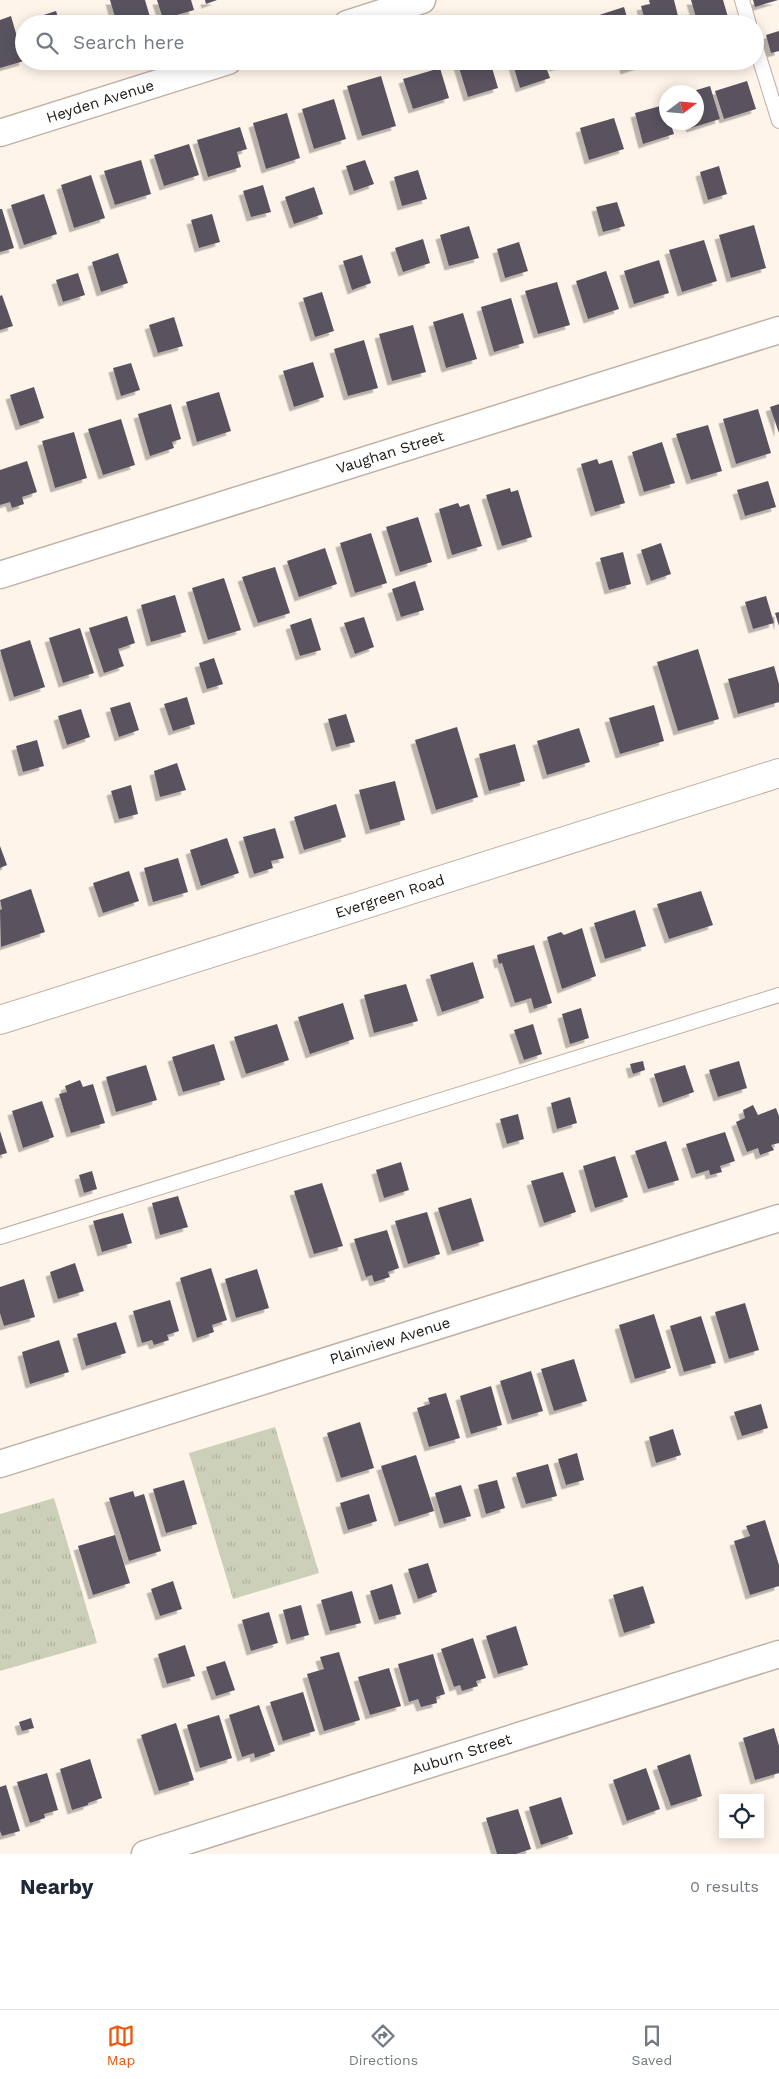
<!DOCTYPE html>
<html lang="en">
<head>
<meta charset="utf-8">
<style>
	body { margin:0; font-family:"Work Sans",sans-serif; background:#f2f2f3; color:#1f2937 }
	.controls { position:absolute; right:15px; bottom:15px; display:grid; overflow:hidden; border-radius:0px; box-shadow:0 2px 12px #0003 }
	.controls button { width:45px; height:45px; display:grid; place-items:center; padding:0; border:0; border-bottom:1px solid #e0e1e3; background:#fff; color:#1f2937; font:25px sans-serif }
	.compass { position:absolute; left:659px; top:85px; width:45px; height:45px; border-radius:50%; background:#fff; box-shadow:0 2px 12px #0003; rotate:74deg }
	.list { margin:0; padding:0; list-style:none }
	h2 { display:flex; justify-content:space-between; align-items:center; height:65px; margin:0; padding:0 20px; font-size:21px }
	h2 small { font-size:16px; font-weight:400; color:#747a83 }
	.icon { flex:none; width:28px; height:28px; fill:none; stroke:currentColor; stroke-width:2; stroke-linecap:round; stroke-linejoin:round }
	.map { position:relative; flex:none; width:779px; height:1854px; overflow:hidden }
	.search { position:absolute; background:#fff; box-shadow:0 2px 12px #0003; left:15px; right:15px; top:15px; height:55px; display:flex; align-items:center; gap:12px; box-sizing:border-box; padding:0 18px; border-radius:28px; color:#747a83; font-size:19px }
	.sheet { height:155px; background:#fff }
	nav { display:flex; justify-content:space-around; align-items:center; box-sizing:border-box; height:70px; border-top:1px solid #e0e1e3; background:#fff; font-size:14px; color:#747a83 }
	nav a { display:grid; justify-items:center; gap:2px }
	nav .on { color:#ea580c }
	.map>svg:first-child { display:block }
	.grass { fill:url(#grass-tufts) }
	.building { fill:#59525f; filter:url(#shadow) }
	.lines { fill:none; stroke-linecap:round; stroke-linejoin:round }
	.lane-casing { stroke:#beb0a4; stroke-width:16 }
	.street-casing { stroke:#beb0a4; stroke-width:29 }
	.secondary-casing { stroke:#beb0a4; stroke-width:30 }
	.lane { stroke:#fff; stroke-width:14 }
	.street { stroke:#fff; stroke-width:26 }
	.secondary { stroke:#fff; stroke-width:28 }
	.labels { text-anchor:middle; stroke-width:5; stroke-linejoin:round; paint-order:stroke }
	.street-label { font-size:15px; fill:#1c1813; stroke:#fff4e9 }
</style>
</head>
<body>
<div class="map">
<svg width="779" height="1854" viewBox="0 0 779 1854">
	<defs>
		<pattern id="grass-tufts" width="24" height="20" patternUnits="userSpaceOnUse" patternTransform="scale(1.25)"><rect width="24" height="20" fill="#cdd0b8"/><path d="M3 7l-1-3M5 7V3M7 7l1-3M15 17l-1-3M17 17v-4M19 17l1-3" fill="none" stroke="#afb29d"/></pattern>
		<filter id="shadow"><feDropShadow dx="-4.5" dy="4.5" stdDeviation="0" flood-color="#0004"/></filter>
	</defs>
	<rect width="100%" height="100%" fill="#fff4e9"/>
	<!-- grass -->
	<path class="grass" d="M275 1427 319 1573 233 1599 189 1453Z
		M54 1498 97 1643 0 1671V1514Z"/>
	<!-- building -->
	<path class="building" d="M110 0H145L150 17 129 24H117Z
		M157 0H191L194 10 163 19Z
		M205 0H217L206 4Z
		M649 0H674L680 24H646L641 6 650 4Z
		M691 0H723L728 17 717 21 718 24H698Z
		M753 0H778L755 7Z
		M624 7 629 24H596L593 17Z
		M56 11 60 24H25V21Z
		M11 16 24 61 0 68V20Z
		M779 31V51L771 53 766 35Z
		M457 61H490L498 88 468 97Z
		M512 61H544L550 78 520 88Z
		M552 61H571V62L554 67Z
		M623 61H642L643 64 625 70Z
		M440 68 449 98 413 109 403 79Z
		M381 76 396 126 362 136 347 86Z
		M747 81 756 109 724 119 715 91Z
		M710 86 720 119 691 128 689 122H696V92H690Z
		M334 99 346 139 314 149 302 109Z
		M664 105 666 122H670L674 134 643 144 635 113Z
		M287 113 300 158 266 169 253 123Z
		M614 118 624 149 589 160 580 128Z
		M240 127 247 149 237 152 241 167 208 177 197 140Z
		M189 144 199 175 164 186 154 155Z
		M141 160 151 194 115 205 104 171Z
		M365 160 374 184 354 191 346 166Z
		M719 166 727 194 708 200 700 172Z
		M418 170 427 199 402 206 394 177Z
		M91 175 105 218 74 228 61 185Z
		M263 185 271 212 251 217 243 191Z
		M314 187 323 214 294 224 285 197Z
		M44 194 57 234 24 245 11 205Z
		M617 202 625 226 603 232 596 207Z
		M0 209H2L14 248 0 252Z
		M212 214 220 242 199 248 191 220Z
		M754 225 766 268 731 278 719 235Z
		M469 226 479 258 449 266 440 235Z
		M423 239 430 263 403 272 395 248Z
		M704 240 717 281 682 292 669 250Z
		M519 242 528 271 505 278 497 249Z
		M118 253 128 283 101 292 92 262Z
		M362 255 371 283 352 290 343 261Z
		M659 260 669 293 634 304 624 271Z
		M606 271 619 309 588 319 576 281Z
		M78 273 85 295 63 302 56 280Z
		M557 282 570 325 538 334 525 291Z
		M322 292 334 331 315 337 303 298Z
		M2 295 13 326 0 330V296Z
		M511 298 524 343 494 352 481 307Z
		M463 313 477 359 446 368 433 322Z
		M174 317 183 346 158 353 149 325Z
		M413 325 426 372 392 381 379 334Z
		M364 340 378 388 348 396 334 349Z
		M313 362 324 397 294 407 283 371Z
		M131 363 140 390 121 396 113 368Z
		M34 387 44 418 20 426 10 395Z
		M219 392 231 431 197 442 186 402Z
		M171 404 181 439 172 442 174 448 150 456 138 414Z
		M779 404V433L770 407Z
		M758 409 771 453 736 464 723 419Z
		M121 419 135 465 103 475 88 429Z
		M708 425 722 471 691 480 676 434Z
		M74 432 87 478 55 488 42 441Z
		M662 442 675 483 644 492 632 452Z
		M597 459 599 464 612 460 625 503 595 512 581 464Z
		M27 461 37 492 22 497 24 504 12 508 10 502 0 505V470Z
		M768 481 776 507 745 516 737 490Z
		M510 488 511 492 518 490 532 537 502 546 486 495Z
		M458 503 460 507 469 504 482 546 452 555 439 509Z
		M418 517 432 562 400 572 386 527Z
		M371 533 387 583 355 593 340 543Z
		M661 543 671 574 651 581 641 550Z
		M325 548 337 584 299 597 287 561Z
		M623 552 631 584 609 590 600 558Z
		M275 567 290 613 258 623 242 577Z
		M224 578 241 630 208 640 192 588Z
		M415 581 424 610 401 617 392 589Z
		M175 595 186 632 151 642 141 605Z
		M766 596 774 623 753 629 745 602Z
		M779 612V626L775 613Z
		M127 616 135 643 118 649 124 666 104 673 89 628Z
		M364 617 374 647 355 654 344 623Z
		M311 618 321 650 300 656 290 625Z
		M80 628 94 673 63 683 49 638Z
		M30 640 45 687 14 697 0 650Z
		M698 649 719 719 678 731 657 662Z
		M214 658 223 684 207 689 199 663Z
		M774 666 779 684V702L738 714 728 679Z
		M187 697 195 724 173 731 164 704Z
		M130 702 139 730 119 737 110 708Z
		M654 705 664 741 620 754 609 718Z
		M81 709 90 737 67 745 58 716Z
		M346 714 355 742 336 747 328 719Z
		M457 727 478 797 436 810 415 740Z
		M579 728 590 762 547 775 537 741Z
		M37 740 44 766 23 772 16 746Z
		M515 744 525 781 489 791 479 754Z
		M177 763 186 790 160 797 154 771Z
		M395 781 405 820 370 830 359 790Z
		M131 785 138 814 119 819 111 791Z
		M336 804 346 837 304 850 294 817Z
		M275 828 284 858 271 861 273 868 254 874 243 837Z
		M227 838 239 873 201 886 190 850Z
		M0 846 7 865 0 868Z
		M178 858 188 892 153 902 144 868Z
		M129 871 139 901 103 913 93 883Z
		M31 889 45 932 1 947 0 910 2 909 0 900Z
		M701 891 713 925 669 939 657 904Z
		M635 910 646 946 605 959 594 923Z
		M582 928 596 976 562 989 547 937 561 932 564 935Z
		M534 945 552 1003 534 1009 531 998 515 1003 502 963 499 964 497 955Z
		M473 962 484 998 442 1012 430 975Z
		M406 984 418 1021 374 1033 364 995Z
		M343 1003 354 1039 310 1054 298 1017Z
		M581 1008 589 1038 570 1044 562 1014Z
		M277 1024 289 1060 246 1074 234 1037Z
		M533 1024 542 1054 524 1060 514 1030Z
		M214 1044 225 1080 183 1092 172 1057Z
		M643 1061 645 1070 633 1074 630 1064Z
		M739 1061 747 1088 718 1097 709 1070Z
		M146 1065 157 1100 116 1112 106 1077Z
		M685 1065 694 1092 663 1103 654 1074Z
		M80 1080 83 1087 93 1084 105 1123 71 1133 59 1094 67 1092 65 1086Z
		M570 1097 577 1123 557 1129 551 1103Z
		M42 1101 54 1137 23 1148 12 1111Z
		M753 1105 758 1115 776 1108 779 1116V1143L771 1145 774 1150 760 1155 758 1148 747 1152 736 1122 745 1118 743 1110Z
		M518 1114 524 1139 507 1144 500 1119Z
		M0 1131 7 1153 0 1155Z
		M725 1132 735 1161 720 1166 722 1172 710 1175 709 1170 696 1174 686 1144Z
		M666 1141 679 1180 648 1189 635 1151Z
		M615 1156 628 1197 595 1208 583 1166Z
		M401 1162 409 1190 384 1198 376 1170Z
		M92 1171 97 1189 84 1193 79 1175Z
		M563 1172 576 1212 544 1223 531 1181Z
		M322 1183 343 1246 314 1254 294 1191Z
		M178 1196 188 1227 160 1235 152 1203Z
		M471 1198 484 1241 452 1251 438 1208Z
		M427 1212 440 1254 408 1264 395 1221Z
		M123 1213 132 1243 102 1252 93 1221Z
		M387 1230 399 1268 388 1272 390 1277 374 1282 372 1275 366 1277 354 1239Z
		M75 1263 84 1291 58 1299 50 1272Z
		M211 1268 227 1320 212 1325 214 1332 197 1338 180 1278Z
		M257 1269 269 1308 236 1318 225 1279Z
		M24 1279 35 1317 4 1326 0 1313V1287Z
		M170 1300 179 1331 167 1335 169 1340 154 1345 152 1340 142 1343 133 1311Z
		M745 1303 759 1350 729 1359 715 1312Z
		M654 1314 671 1368 635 1379 619 1325Z
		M701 1316 716 1363 684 1372 670 1326Z
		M116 1322 126 1353 86 1366 77 1334Z
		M59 1340 69 1372 30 1384 22 1352Z
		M574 1359 587 1401 554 1411 541 1369Z
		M531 1371 543 1411 512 1420 500 1381Z
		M491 1386 502 1425 471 1434 460 1396Z
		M446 1393 460 1438 429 1447 417 1408 430 1404 428 1398Z
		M761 1404 768 1428 742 1436 734 1412Z
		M360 1422 374 1468 341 1478 327 1433Z
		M673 1429 681 1455 656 1463 649 1437Z
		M577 1453 584 1480 566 1485 558 1459Z
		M416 1455 434 1511 399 1522 381 1466Z
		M548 1464 557 1496 526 1504 516 1473Z
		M184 1480 197 1524 166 1533 153 1489Z
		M497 1480 505 1508 486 1514 478 1485Z
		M461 1485 471 1516 444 1524 435 1493Z
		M133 1491 135 1497 144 1494 161 1551 129 1561 109 1498Z
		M369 1494 377 1521 348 1530 340 1503Z
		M765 1520 779 1565V1586L750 1595 734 1541 750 1536 746 1526Z
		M115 1535 130 1583 93 1595 78 1546Z
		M428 1563 437 1592 418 1599 408 1569Z
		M173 1581 182 1609 160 1616 151 1589Z
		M392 1584 401 1614 379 1620 370 1591Z
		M643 1586 655 1623 624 1633 613 1595Z
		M352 1591 361 1623 330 1631 321 1600Z
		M301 1605 309 1635 291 1640 283 1610Z
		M269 1612 278 1643 251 1651 242 1620Z
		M516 1626 528 1665 498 1674 486 1636Z
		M473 1638 486 1678 476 1681 478 1686 462 1691 460 1685 454 1687 441 1649Z
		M185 1645 195 1676 167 1684 158 1654Z
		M339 1652 360 1720 324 1731 307 1674 324 1669 320 1657Z
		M433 1654 445 1694 436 1697 437 1703 421 1707 418 1699 409 1702 398 1664Z
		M225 1661 235 1690 216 1696 206 1667Z
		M389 1668 401 1706 370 1715 358 1677Z
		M303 1692 315 1731 283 1741 270 1702Z
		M259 1705 275 1751 255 1758 254 1753 242 1757 229 1715Z
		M219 1715 232 1758 200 1768 187 1725Z
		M31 1718 34 1728 22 1731 19 1722Z
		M176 1723 194 1780 159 1791 141 1735Z
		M774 1728 779 1746V1773L755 1780 743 1738Z
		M690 1754 702 1796 671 1806 657 1766Z
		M90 1759 102 1798 88 1803V1805L72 1810 60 1769Z
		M646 1768 660 1809 627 1821 613 1780Z
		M47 1773 58 1810 44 1814 45 1818 30 1823 17 1782Z
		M6 1785 20 1831 2 1836 0 1831V1787Z
		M561 1797 573 1834 541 1845 529 1807Z
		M518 1809 531 1849 516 1854H497L486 1818Z"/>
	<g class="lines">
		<defs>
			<path id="lane" d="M742 0 749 24
				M755 44 779 121
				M0 1237 779 995"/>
			<g id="street">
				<path d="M347 24 422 0"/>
				<path id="s1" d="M0 133 228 61"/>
				<path id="s2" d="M0 575 779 330"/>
				<path id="s3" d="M0 1464 779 1218"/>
				<path id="s4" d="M145 1854 779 1654"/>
			</g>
			<g id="secondary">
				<path id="s5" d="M0 1020 779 773"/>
			</g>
		</defs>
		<!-- lane casing -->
		<use href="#lane" class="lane-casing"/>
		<!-- street casing -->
		<use href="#street" class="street-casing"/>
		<!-- secondary casing -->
		<use href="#secondary" class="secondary-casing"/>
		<!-- lane -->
		<use href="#lane" class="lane"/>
		<!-- street -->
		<use href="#street" class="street"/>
		<!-- secondary -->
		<use href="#secondary" class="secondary"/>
	</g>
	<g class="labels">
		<!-- street labels -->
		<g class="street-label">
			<text dy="5" stroke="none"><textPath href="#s1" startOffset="105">Heyden Avenue</textPath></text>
			<text dy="5" stroke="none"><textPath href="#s2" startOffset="409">Vaughan Street</textPath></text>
			<text dy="5" stroke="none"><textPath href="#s5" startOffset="409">Evergreen Road</textPath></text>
			<text dy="5" stroke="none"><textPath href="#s3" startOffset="409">Plainview Avenue</textPath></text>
			<text dy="5" stroke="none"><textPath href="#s4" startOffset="332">Auburn Street</textPath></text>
		</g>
	</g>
</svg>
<div class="controls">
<button><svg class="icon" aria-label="locate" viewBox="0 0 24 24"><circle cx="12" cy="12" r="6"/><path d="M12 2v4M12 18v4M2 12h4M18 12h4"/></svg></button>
</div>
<svg class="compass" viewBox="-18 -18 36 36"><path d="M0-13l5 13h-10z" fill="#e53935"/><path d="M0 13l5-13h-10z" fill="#747a83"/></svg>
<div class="search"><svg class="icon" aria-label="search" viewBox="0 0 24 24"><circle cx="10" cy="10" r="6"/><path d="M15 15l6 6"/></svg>Search here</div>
</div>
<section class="sheet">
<h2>Nearby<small>0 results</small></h2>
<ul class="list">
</ul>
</section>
<nav>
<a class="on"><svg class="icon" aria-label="map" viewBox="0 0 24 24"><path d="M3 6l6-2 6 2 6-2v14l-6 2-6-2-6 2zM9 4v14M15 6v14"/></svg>Map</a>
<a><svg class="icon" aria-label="directions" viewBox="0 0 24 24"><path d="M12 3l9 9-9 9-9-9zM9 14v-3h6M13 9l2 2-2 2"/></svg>Directions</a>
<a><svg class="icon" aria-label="saved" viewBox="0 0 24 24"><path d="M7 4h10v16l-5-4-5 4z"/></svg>Saved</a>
</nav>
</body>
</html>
